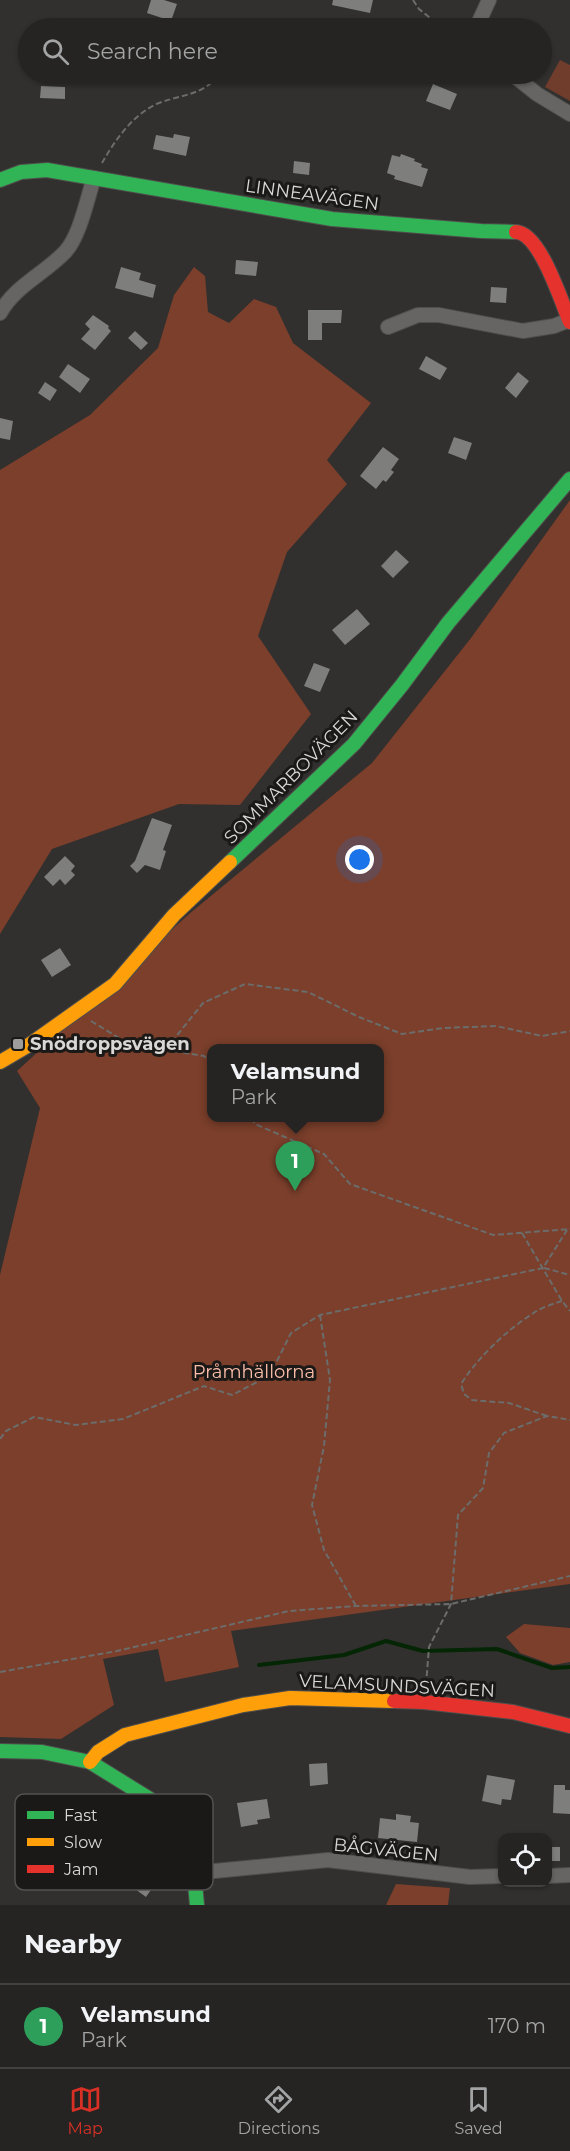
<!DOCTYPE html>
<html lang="en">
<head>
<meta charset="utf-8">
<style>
	body { margin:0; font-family:Montserrat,sans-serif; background:#31302f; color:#f1f3f6 }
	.controls { position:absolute; right:18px; bottom:18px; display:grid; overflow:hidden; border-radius:12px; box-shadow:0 2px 4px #0004 }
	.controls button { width:54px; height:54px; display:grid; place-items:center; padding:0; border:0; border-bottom:2px solid #424140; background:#252422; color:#f1f3f6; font:30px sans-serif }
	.you { position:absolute; left:360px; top:860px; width:21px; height:21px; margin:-15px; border:4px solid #fff; border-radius:50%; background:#1a73e8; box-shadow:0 0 0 9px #1a73e833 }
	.badge { display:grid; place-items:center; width:39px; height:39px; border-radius:50%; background:#d93025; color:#fff; font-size:20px; font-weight:700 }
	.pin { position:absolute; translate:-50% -50px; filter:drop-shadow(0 2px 3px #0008) }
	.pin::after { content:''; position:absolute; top:32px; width:21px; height:18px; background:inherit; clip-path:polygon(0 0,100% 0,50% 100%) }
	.popup { position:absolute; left:207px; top:1044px; width:177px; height:78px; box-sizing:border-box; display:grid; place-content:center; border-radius:12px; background:#252422; filter:drop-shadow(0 2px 4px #0005); font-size:20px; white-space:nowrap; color:#a3a4a5 }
	.popup b { font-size:22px; color:#f1f3f6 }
	.popup::after { content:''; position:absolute; left:50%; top:100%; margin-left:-12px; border:12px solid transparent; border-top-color:#252422 }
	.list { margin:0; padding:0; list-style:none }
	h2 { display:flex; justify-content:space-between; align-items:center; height:78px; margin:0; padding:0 24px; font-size:26px }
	h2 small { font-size:20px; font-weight:400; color:#a3a4a5 }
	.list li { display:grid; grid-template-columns:39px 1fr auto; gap:18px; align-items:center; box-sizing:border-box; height:84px; padding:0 24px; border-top:2px solid #424140 }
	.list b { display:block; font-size:22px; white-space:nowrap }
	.list p { margin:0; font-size:20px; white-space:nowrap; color:#a3a4a5 }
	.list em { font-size:20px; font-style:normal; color:#a3a4a5 }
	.icon { flex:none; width:33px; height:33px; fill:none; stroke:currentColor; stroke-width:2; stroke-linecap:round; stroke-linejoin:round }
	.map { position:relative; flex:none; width:570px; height:1905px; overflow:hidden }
	.search { position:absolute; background:#252422; box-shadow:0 2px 4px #0004; left:18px; right:18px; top:18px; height:66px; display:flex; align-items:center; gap:15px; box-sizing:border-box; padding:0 21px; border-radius:33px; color:#a3a4a5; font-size:22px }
	.sheet { height:162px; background:#252422 }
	nav { display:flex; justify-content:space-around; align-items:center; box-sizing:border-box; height:84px; border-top:2px solid #424140; background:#252422; font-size:16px; color:#a3a4a5 }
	nav a { display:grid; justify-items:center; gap:3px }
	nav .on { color:#d93025 }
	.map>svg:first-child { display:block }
	.green { fill:#703c2b }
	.forest { fill:#7b3f2b; fill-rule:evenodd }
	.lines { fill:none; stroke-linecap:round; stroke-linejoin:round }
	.stream { stroke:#042604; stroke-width:4 }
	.building { fill:#7e7e7c }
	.street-casing { stroke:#4f4e4c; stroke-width:16 }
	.fast-casing { stroke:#4f4e4c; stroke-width:16 }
	.slow-casing { stroke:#4f4e4c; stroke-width:16 }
	.jam-casing { stroke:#4f4e4c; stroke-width:16 }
	.path { stroke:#6c6c6b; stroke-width:2; stroke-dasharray:6 3; stroke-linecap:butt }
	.street { stroke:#666563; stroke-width:14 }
	.fast { stroke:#30b455; stroke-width:14 }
	.slow { stroke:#ff9f0a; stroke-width:14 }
	.jam { stroke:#e5322d; stroke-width:14 }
	.poi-dot { fill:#9e9d9b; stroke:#1a1917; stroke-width:2 }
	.labels { text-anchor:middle; stroke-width:6; stroke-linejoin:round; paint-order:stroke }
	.street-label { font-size:18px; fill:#d9d8d6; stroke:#1a1917 }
	.poi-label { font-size:18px; font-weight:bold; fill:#d9d8d6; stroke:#1a1917; text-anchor:start }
	.park-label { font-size:18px; fill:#fdbea9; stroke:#1a1917 }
	.key { fill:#1a1917; stroke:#535250; stroke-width:1.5 }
	.key-label { font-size:16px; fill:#d9d8d6 }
</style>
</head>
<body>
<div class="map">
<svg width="570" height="1905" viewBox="0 0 570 1905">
	<rect width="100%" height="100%" fill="#31302e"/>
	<!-- green -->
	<path class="green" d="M560 60 570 65V101L545 87Z"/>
	<!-- forest -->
	<path class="forest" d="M194 267 205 276 208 312 229 323 254 299 276 307 293 343 371 403 327 460 347 484 287 552 258 636 311 714 240 805 179 804 52 849 0 934V470L90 415 158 348 174 295Z
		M570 500V1584L231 1631 239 1667 165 1682 158 1649 103 1659 114 1705 61 1739 0 1737V1275L40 1108 17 1071 189 914 372 763 471 638ZM211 1048H379V1118H211Z
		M524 1624 570 1628V1662L553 1665 520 1653 506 1637Z
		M396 1884 450 1888 448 1905H386Z"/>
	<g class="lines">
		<!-- stream -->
		<path class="stream" d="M259 1665 344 1655 386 1641 423 1651 497 1649 552 1668 570 1667"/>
	</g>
	<!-- building -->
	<path class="building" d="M151 0H164L177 4 171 21 147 13Z
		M333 0H373L370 13 332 5Z
		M433 84 457 94 450 110 426 101Z
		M41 86 65 87V99L40 98Z
		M174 134 190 137 186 156 153 149 156 135 173 138Z
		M401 154 415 159 414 161 422 164 421 167 428 169 422 187 394 179 395 176 387 173 392 155 400 157Z
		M294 161 310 163 309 175 293 173Z
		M236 260 258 262 256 276 235 274Z
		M121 267 141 273 139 280 156 285 153 298 115 288Z
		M491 287 507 288 506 303 490 302Z
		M308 310H342L341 323H322V340H308Z
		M93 315 109 326 108 328 111 331 95 350 81 339 90 329 85 324Z
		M135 331 148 343 141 350 128 338Z
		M426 356 447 368 440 380 419 369Z
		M68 364 90 379 80 393 59 377Z
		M518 372 529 381 516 398 505 388Z
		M45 382 57 390 50 401 38 393Z
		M0 418 13 421 10 440 0 438Z
		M454 437 472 443 466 460 448 453Z
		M383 447 399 459 391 470 394 472 386 482 383 480 376 489 360 476Z
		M396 550 409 562 393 578 381 566Z
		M357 609 370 624 345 645 332 630Z
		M314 663 330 669 320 692 304 686Z
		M152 818 172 825 163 850 166 851 160 870 145 865 137 873 130 866 135 861Z
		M65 856 75 866 71 871 75 875 65 885 60 879 53 886 44 877Z
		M60 948 71 965 52 977 41 960Z
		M327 1763 328 1784 310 1786 309 1764Z
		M487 1775 515 1780 511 1800 502 1799 501 1805 482 1801Z
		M554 1785H565V1790H570V1814L553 1813Z
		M267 1799 270 1818 257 1820 258 1824 241 1827 237 1803Z
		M396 1814 411 1816 410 1822 419 1823 417 1842 378 1838 380 1818 396 1820Z
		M548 1847H560V1861H548Z
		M63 1855 92 1859 89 1880 60 1877Z
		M125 1863 155 1884 146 1897 117 1876Z"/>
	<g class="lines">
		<defs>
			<path id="street" d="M478 28 477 26 489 0
				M512 74 537 94 570 114
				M0 313C15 286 44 274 65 252 80 236 87 199 94 178
				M388 327 418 315H439L523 331 554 326 569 320
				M194 1873 328 1860 470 1877 502 1876
				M548 1876 570 1875"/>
			<path id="fast" d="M0 180 21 172 47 170 332 219 481 231 516 232
				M230 862 354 744 402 685 448 623 570 479
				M0 1751 42 1752 90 1762 153 1801 167 1813 180 1831 194 1873 197 1905"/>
			<path id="slow" d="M0 1062 29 1045 115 984 174 915 230 862
				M90 1762 98 1752 125 1735 243 1705 290 1698 394 1701"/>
			<path id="jam" d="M516 232C540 233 561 301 570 322
				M394 1701 424 1702 513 1712 570 1726"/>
		</defs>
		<!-- street casing -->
		<use href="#street" class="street-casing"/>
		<!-- fast casing -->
		<use href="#fast" class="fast-casing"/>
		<!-- slow casing -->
		<use href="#slow" class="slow-casing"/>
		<!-- jam casing -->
		<use href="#jam" class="jam-casing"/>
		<!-- path -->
		<path class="path" d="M413 0 419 9 440 26
			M384 28 403 26H465
			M102 163C115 140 134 113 159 103 183 94 202 96 220 74
			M91 1021 129 1044 204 1056 211 1062
			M166 1049 203 1003 245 984 308 992 359 1017 402 1034 443 1028 496 1026 542 1036 570 1031
			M251 1118 255 1124 324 1154 350 1184 493 1235 570 1229
			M522 1233 562 1301 570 1311
			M544 1268 570 1275
			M320 1315 330 1380 324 1446 312 1505 324 1550 356 1606
			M547 1416 509 1403 472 1400 464 1394 461 1384C479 1356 507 1330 535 1312 543 1307 553 1304 562 1301
			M0 1439 6 1431 34 1417 76 1425 123 1419 204 1386 232 1395 265 1378 277 1361 291 1333 320 1315 543 1268 567 1230
			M0 1672 117 1651 289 1611 356 1606 451 1604 570 1576
			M426 1685 429 1647 451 1604 458 1515 483 1488 489 1453 504 1433 547 1416 570 1420"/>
		<!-- street -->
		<use href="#street" class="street"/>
		<!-- fast -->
		<use href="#fast" class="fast"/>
		<!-- slow -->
		<use href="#slow" class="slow"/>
		<!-- jam -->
		<use href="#jam" class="jam"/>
	</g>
	<!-- markers -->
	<rect class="poi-dot" x="12" y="1038" width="12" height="12" rx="3"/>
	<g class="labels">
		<!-- street labels -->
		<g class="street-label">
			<text transform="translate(312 195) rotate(8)" y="6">LINNEAVÄGEN</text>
			<text transform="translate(291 777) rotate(-45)" y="6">SOMMARBOVÄGEN</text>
			<text transform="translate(397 1686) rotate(3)" y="6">VELAMSUNDSVÄGEN</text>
			<text transform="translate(386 1850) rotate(6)" y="6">BÅGVÄGEN</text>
		</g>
		<!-- poi labels -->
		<g class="poi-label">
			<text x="30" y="1050">Snödroppsvägen</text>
		</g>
		<!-- park labels -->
		<g class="park-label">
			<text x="254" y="1378">Pråmhällorna</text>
		</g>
	</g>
	<!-- legend -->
	<rect x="15" y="1794" width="198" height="96" rx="9" class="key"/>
	<rect x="27" y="1811" width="27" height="8" fill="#30b455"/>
	<rect x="27" y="1838" width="27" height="8" fill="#ff9f0a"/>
	<rect x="27" y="1865" width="27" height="8" fill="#e5322d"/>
	<g class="key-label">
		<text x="64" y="1821">Fast</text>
		<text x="64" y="1848">Slow</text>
		<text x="64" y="1875">Jam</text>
	</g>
</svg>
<div class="controls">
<button><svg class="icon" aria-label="locate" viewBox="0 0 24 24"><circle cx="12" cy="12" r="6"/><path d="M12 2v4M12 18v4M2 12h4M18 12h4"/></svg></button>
</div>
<div class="you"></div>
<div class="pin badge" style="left:295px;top:1191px;background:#2e9e5b">1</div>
<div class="popup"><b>Velamsund</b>Park</div>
<div class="search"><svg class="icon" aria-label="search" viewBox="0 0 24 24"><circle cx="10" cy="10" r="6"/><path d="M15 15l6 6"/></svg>Search here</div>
</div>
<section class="sheet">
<h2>Nearby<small></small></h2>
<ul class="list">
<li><span class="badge" style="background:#2e9e5b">1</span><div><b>Velamsund</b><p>Park</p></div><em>170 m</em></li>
</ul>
</section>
<nav>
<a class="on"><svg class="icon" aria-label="map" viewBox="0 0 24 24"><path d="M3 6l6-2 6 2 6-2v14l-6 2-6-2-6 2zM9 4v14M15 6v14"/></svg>Map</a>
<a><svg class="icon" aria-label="directions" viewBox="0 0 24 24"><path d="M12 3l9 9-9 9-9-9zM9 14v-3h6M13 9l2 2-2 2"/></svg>Directions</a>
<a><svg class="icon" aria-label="saved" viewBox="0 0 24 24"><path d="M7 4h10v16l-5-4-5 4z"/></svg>Saved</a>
</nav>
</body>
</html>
